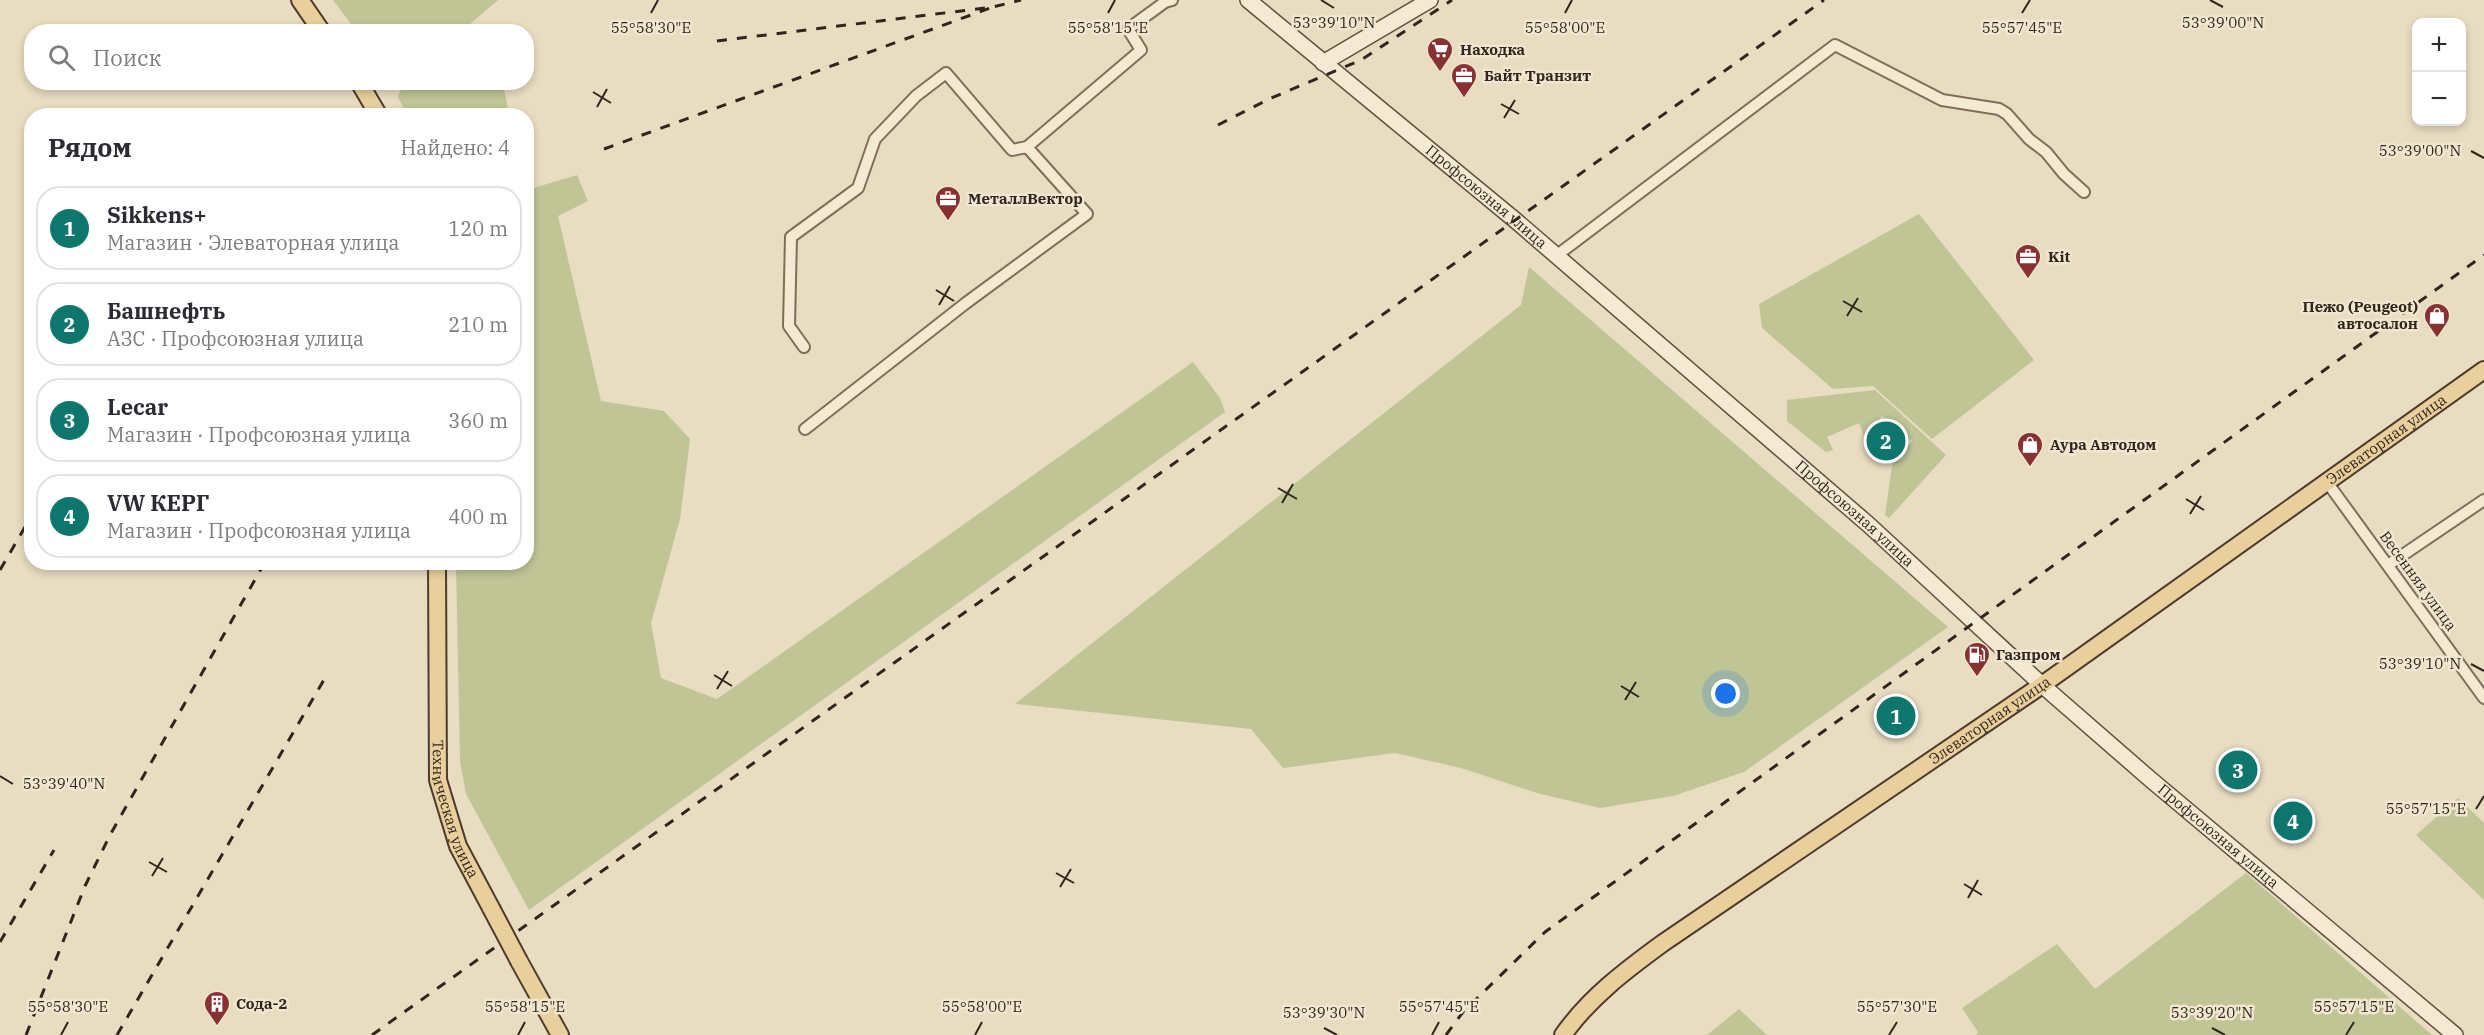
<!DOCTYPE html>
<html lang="ru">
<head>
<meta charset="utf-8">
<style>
	body { margin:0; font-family:"IBM Plex Serif",serif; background:#f2f2f3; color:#2b2b33 }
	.controls { position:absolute; right:18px; top:18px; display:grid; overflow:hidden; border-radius:12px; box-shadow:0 3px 9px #0003 }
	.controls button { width:54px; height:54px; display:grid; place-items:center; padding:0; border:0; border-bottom:2px solid #e1e1e2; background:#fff; color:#2b2b33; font:30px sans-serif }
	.you { position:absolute; left:1726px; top:694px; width:21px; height:21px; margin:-15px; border:4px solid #fff; border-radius:50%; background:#1a73e8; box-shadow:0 0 0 9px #1a73e833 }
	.badge { display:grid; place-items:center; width:39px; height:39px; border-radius:50%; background:#0f766e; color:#fff; font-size:20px; font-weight:700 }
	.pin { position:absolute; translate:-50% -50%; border:3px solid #fff; box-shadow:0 2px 6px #0006 }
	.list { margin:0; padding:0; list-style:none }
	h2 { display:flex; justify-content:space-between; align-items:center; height:78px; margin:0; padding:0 24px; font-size:26px }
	h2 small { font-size:20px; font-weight:400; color:#7c7c81 }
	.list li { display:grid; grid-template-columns:39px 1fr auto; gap:18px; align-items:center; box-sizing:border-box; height:84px; margin:0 12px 12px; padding:0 12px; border:2px solid #e1e1e2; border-radius:24px }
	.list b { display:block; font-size:22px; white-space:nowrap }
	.list p { margin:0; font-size:20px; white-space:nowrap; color:#7c7c81 }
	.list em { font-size:20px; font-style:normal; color:#7c7c81 }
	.icon { flex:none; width:33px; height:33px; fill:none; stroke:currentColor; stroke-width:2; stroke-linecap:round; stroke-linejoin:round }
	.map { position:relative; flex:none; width:2484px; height:1035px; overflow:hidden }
	.search { position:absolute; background:#fff; box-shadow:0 3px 9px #0003; left:24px; top:24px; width:510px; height:66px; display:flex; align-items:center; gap:15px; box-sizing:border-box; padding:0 21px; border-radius:24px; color:#7c7c81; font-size:22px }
	.panel { position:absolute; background:#fff; box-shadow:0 3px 9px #0003; left:24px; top:108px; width:510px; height:462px; border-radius:24px }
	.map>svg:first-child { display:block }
	.green { fill:#c0c596 }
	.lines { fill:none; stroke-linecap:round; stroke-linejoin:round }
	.street-casing { stroke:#806e5a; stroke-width:14 }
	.secondary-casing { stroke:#614f3e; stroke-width:18 }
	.primary-casing { stroke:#4d3c2e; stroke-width:20 }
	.street { stroke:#f4ead3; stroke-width:10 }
	.secondary { stroke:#f4ead3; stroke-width:15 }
	.primary { stroke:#e8cf9c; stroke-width:16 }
	.rail { stroke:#31261d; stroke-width:3; stroke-dasharray:10 10; stroke-linecap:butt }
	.primary-bridge-casing { stroke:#4d3c2e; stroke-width:20; stroke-linecap:butt }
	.primary-bridge { stroke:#e8cf9c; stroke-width:16 }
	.ticks { fill:none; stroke:#31261d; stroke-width:2 }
	.labels { text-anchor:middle; stroke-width:5; stroke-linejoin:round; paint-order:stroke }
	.poi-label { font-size:15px; font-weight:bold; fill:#31261d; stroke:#f1e6cf; text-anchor:start }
	.street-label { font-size:15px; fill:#31261d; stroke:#f1e6cf }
	.ticks-label { font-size:15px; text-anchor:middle; fill:#31261d; stroke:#f1e6cf; stroke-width:5; stroke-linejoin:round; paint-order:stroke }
</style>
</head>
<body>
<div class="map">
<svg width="2484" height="1035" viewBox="0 0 2484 1035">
	<rect width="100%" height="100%" fill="#e8dcc1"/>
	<!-- green -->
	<path class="green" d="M333 0H498L462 31 357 32Z
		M403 83H503L509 115H407L398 97Z
		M577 175 588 201 558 216 601 401 664 411 690 439 680 519 651 623 661 678 717 699 1193 362 1220 398 1225 412 529 910 466 794 460 761 456 563 526 562 527 190Z
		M1919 214 2034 360 1932 439 1873 386 1833 389 1762 328 1759 304Z
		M1529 267 1948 627 1744 772 1673 796 1600 808 1537 793 1461 768 1395 753 1283 768 1251 729 1015 704 1521 305Z
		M1875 390 1946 455 1889 518 1885 515 1892 466 1912 441 1882 416 1867 436H1864L1859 423 1827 437 1833 450 1826 452 1787 421V400Z
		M2458 798 2484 823V900L2416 835Z
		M2246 873 2432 1035H1976L1978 1032 1962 1008 2057 944 2095 989Z
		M1739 1009 1767 1035H1707Z"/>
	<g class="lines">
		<defs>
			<path id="street" d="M1556 256 1835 45 1942 100 1999 109 2007 114 2029 139 2046 152 2064 174 2084 192
				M804 347 789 326 791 237 858 188 875 139 916 96 946 73 1012 150 1027 147
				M805 429 966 303 1087 214 1027 147 1141 50 1128 29 1165 2 1172 0
				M2327 482 2484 698
				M2388 565 2484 500"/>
			<g id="secondary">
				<path id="s1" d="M1248 0 1515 220 1869 525 2042 685 2150 779 2455 1035"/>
				<path d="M1323 63 1430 0"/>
			</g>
			<g id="primary">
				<path d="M300 0 322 32"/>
				<path d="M359 82 379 116"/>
				<path id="s2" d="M437 562 438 780 458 846 491 908"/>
				<path d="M519 961 560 1035"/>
				<path id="s3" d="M1563 1035C1590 997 1626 970 1663 943L2042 685 2484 370"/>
			</g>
		</defs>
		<!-- street casing -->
		<use href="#street" class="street-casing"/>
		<!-- secondary casing -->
		<use href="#secondary" class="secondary-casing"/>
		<!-- primary casing -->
		<use href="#primary" class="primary-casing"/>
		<!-- street -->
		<use href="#street" class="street"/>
		<!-- secondary -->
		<use href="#secondary" class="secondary"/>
		<!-- primary -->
		<use href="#primary" class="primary"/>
		<!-- rail -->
		<path class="rail" d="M717 41 993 7 1021 0
			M1218 125 1269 99 1361 60 1452 0
			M604 149 993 7
			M0 570 32 515
			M0 942 54 850
			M26 1035 85 886 110 835 265 562
			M117 1035 325 678
			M372 1035 1824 0
			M1446 1035 1463 1012 1545 932 2484 255"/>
		<defs>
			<path id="primary-bridge" d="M491 908 519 961"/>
		</defs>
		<!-- primary-bridge casing -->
		<use href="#primary-bridge" class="primary-bridge-casing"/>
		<!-- primary-bridge -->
		<use href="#primary-bridge" class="primary-bridge"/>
	</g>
	<!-- ticks -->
	<path class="ticks" d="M1321 0 1334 8M2210 0 2223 7M651 13 658 0M1108 13 1115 0M1565 13 1572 0M2022 13 2030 0M593 92 611 103M1501 104 1519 114M597 107 607 89M1504 118 1515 100M2471 151 2484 158M936 290 954 301M1843 301 1862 312M939 305 950 286M1847 316 1858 298M1278 488 1297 499M2186 499 2204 510M1282 503 1293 484M2190 514 2201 496M2471 664 2484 671M714 675 732 686M1621 686 1639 697M717 689 728 671M1625 700 1636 682M0 776 13 784M2476 809 2484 796M149 862 167 872M1056 873 1074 883M152 876 163 858M1964 884 1982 895M1060 887 1071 869M1968 898 1978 880M1324 1028 1337 1035M2212 1028 2225 1035M61 1035 68 1022M518 1035 525 1022M975 1035 982 1022M1432 1035 1439 1022M1889 1035 1897 1022M2346 1035 2354 1022"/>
	<!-- icons -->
	<defs>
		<symbol id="supermarket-pin" viewBox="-11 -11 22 30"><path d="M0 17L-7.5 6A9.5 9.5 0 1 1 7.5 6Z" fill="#883133" stroke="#f1e6cf"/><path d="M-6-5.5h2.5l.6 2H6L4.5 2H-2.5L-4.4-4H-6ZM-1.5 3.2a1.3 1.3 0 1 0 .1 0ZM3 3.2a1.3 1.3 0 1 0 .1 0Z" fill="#fff"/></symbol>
		<symbol id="office-pin" viewBox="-11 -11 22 30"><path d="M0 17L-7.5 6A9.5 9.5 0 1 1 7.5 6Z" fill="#883133" stroke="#f1e6cf"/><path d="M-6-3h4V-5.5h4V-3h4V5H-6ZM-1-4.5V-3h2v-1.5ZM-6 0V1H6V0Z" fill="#fff"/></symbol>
		<symbol id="shop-pin" viewBox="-11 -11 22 30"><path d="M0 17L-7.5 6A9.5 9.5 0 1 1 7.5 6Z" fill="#883133" stroke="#f1e6cf"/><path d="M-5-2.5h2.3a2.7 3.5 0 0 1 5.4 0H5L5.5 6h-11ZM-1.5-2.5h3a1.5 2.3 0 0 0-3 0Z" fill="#fff"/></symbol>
		<symbol id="fuel-pin" viewBox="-11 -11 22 30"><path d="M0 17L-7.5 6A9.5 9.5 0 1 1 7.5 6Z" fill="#883133" stroke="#f1e6cf"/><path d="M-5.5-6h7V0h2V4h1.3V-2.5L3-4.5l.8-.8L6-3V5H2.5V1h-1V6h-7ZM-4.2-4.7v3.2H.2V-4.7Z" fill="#fff"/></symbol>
		<symbol id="building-pin" viewBox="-11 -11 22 30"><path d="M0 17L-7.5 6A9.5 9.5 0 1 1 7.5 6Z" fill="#883133" stroke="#f1e6cf"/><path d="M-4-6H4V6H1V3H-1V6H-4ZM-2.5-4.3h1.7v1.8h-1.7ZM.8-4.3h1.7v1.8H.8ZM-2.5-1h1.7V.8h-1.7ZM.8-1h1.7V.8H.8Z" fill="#fff"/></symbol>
	</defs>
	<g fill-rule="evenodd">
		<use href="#supermarket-pin" x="1425" y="35" width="30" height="40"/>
		<use href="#office-pin" x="1449" y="61" width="30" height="40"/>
		<use href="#office-pin" x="933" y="184" width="30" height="40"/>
		<use href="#office-pin" x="2013" y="242" width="30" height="40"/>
		<use href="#shop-pin" x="2422" y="301" width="30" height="40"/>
		<use href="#shop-pin" x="2015" y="430" width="30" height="40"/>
		<use href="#fuel-pin" x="1962" y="640" width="30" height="40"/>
		<use href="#building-pin" x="202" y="989" width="30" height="40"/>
	</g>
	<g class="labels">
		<!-- poi labels -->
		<g class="poi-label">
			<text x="1460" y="55">Находка</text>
			<text x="1484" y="81">Байт Транзит</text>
			<text x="968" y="204">МеталлВектор</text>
			<text x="2048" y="262">Kit</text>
			<text x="2418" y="312" text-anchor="end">Пежо (Peugeot)<tspan x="2418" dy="17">автосалон</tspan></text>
			<text x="2050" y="450">Аура Автодом</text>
			<text x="1996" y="660">Газпром</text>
			<text x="236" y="1009">Сода-2</text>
		</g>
		<!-- street labels -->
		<g class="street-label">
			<text dy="5" stroke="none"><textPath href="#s1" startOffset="309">Профсоюзная улица</textPath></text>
			<text dy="5" stroke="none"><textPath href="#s3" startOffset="1018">Элеваторная улица</textPath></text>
			<text dy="5" stroke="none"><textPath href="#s1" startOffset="795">Профсоюзная улица</textPath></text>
			<text transform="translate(2418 581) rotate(54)" y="5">Весенняя улица</text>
			<text dy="5" stroke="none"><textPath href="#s3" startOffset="532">Элеваторная улица</textPath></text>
			<text dy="5" stroke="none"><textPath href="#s2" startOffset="250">Техническая улица</textPath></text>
			<text dy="5" stroke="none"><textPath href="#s1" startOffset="1281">Профсоюзная улица</textPath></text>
		</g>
	</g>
	<g class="ticks-label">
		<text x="1334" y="28">53°39'10"N</text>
		<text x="2223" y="28">53°39'00"N</text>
		<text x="1108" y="33">55°58'15"E</text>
		<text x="2022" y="33">55°57'45"E</text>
		<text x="651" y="33">55°58'30"E</text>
		<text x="1565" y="33">55°58'00"E</text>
		<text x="2420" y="156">53°39'00"N</text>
		<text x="2420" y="669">53°39'10"N</text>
		<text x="64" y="789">53°39'40"N</text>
		<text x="2426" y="814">55°57'15"E</text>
		<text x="68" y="1012">55°58'30"E</text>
		<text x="525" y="1012">55°58'15"E</text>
		<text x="982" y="1012">55°58'00"E</text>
		<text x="1439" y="1012">55°57'45"E</text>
		<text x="1897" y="1012">55°57'30"E</text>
		<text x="2354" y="1012">55°57'15"E</text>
		<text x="1324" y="1018">53°39'30"N</text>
		<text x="2212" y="1018">53°39'20"N</text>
	</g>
</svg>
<div class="controls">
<button>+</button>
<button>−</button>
</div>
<div class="you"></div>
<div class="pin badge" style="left:1896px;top:716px">1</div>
<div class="pin badge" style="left:1886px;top:441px">2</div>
<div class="pin badge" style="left:2238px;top:770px">3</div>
<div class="pin badge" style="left:2293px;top:821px">4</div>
<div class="search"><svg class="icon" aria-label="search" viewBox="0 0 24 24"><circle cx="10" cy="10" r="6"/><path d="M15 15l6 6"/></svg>Поиск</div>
<section class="panel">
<h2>Рядом<small>Найдено: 4</small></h2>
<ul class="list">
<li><span class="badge">1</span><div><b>Sikkens+</b><p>Магазин · Элеваторная улица</p></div><em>120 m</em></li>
<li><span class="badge">2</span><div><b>Башнефть</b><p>АЗС · Профсоюзная улица</p></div><em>210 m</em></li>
<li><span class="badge">3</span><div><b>Lecar</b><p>Магазин · Профсоюзная улица</p></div><em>360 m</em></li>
<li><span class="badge">4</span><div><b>VW КЕРГ</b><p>Магазин · Профсоюзная улица</p></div><em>400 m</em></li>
</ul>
</section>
</div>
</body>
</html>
